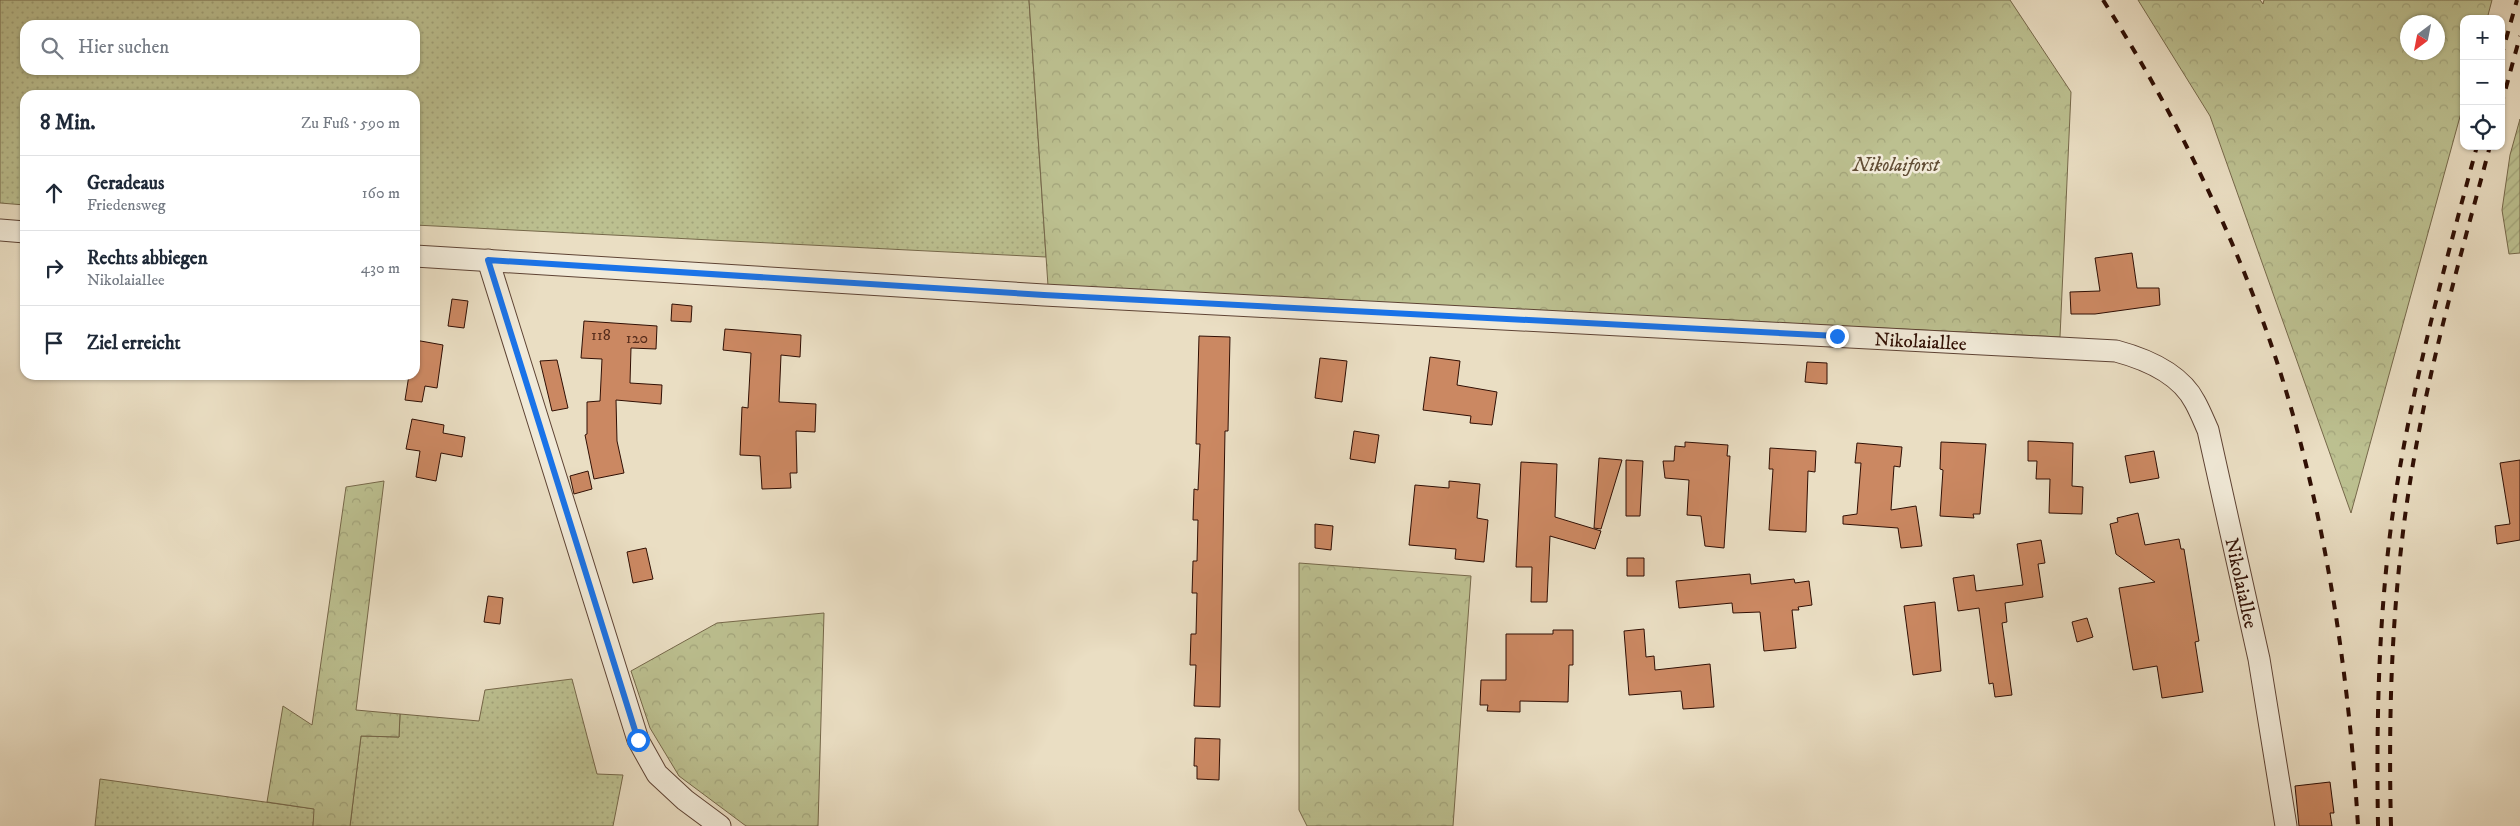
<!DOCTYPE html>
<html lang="de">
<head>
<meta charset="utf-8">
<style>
	body { margin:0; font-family:"IM FELL DW Pica",serif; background:#f2f2f3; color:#1f2937 }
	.controls { position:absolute; right:15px; top:15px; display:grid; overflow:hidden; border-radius:10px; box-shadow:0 1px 4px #0004 }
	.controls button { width:45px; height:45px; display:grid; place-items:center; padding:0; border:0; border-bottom:1px solid #e0e1e3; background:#fff; color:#1f2937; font:25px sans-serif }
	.compass { position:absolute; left:2400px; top:15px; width:45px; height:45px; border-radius:50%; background:#fff; box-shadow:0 1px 4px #0004; rotate:212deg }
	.stop { position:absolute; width:15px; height:15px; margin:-11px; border:4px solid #1a73e8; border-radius:50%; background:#fff }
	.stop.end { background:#1a73e8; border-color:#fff; box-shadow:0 1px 5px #0008 }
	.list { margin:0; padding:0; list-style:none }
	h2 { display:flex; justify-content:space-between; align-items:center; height:65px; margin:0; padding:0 20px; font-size:21px }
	h2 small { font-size:16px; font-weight:400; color:#747a83 }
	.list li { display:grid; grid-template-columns:32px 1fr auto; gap:15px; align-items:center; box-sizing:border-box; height:75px; padding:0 20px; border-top:1px solid #e0e1e3 }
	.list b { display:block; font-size:19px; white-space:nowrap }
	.list p { margin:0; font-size:16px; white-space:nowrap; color:#747a83 }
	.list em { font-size:16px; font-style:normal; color:#747a83 }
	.icon { flex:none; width:28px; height:28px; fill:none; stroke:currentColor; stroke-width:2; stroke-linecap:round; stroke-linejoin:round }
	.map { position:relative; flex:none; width:2520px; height:826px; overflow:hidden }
	.search { position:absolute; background:#fff; box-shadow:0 1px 4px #0004; left:20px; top:20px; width:400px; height:55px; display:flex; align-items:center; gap:12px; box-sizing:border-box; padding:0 18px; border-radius:15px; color:#747a83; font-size:19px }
	.panel { position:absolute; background:#fff; box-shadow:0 1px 4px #0004; left:20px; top:90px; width:400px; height:290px; border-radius:15px }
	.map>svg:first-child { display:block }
	.grass { fill:url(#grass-dots); stroke:#76684a; fill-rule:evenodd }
	.forest { fill:url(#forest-crowns); stroke:#76684a; fill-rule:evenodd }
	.garden { fill:url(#garden-furrows); stroke:#76684a }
	.building { fill:#cb8862; stroke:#300f04 }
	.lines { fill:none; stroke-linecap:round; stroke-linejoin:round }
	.minor-casing { stroke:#5e4334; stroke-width:23 }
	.minor { stroke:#f1ead8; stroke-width:21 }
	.rail { stroke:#300f04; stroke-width:4; stroke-dasharray:9 9; stroke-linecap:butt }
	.route { stroke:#1a73e8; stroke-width:6 }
	.labels { text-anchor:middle; stroke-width:5; stroke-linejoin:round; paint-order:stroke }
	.number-label { font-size:16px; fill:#572d1c }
	.park-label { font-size:19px; font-style:italic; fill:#614d35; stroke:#f1ead8 }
	.street-label { font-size:19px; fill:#300f04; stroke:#f1ead8 }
</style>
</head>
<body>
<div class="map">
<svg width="2520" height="826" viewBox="0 0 2520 826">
	<defs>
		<pattern id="grass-dots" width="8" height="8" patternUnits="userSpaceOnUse" patternTransform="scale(1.25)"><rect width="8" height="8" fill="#bcc090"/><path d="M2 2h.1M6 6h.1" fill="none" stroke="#a2a47b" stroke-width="1.8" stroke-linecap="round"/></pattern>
		<pattern id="forest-crowns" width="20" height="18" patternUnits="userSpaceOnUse" patternTransform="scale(1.25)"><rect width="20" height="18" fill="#bcc090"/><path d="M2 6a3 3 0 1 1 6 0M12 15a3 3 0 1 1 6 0" fill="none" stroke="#a2a47b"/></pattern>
		<pattern id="garden-furrows" width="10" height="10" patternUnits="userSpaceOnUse" patternTransform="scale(1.25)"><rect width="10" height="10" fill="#bcc090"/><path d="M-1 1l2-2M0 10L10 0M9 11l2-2" fill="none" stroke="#a2a47b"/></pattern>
	</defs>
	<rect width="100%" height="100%" fill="#eadec3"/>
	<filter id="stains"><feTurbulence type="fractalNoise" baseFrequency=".004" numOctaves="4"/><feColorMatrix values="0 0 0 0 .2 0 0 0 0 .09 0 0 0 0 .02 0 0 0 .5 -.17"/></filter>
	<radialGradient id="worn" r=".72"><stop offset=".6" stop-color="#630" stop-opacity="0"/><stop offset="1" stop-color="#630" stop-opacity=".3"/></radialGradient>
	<!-- grass -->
	<path class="grass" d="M0 0H1029L1046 257 415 225V95H25V205L0 203ZM25 25H415V70H25Z
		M572 679 597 774 623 775 613 826H350L361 736 399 737 400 714 479 721 485 690Z
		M100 779 315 809 313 826H95Z"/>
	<!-- forest -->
	<path class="forest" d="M1029 0H2010L2071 92 2060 337 1048 286Z
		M2138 0H2260L2263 4 2264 0H2492L2487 19H2464V102L2351 513 2210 116ZM2438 22V52H2408V22Z
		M384 481 356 710 400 714 399 737 361 736 350 826H313L314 809 267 802 283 706 312 725 346 487Z
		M1299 563 1471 576 1453 826H1307L1299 810Z
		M824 613 818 826H746L679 776 650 728 631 671 717 623Z"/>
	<!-- garden -->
	<path class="garden" d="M2520 119V253L2509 254 2502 210 2510 155Z"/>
	<!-- building -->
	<path class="building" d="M2132 253 2137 288H2159L2160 305 2095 314H2071L2070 292 2100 291 2095 258Z
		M452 299 468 301 464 328 448 326Z
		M672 304 692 306 691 322 671 321Z
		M584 321 657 326 656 349 631 348 630 383 662 385 661 404 616 400 617 441 624 473 594 479 585 435 587 434V402L600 401 602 359 581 358Z
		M725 329 801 335 800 357 781 355 779 402 816 404 815 432 796 431 797 473H790L791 488 762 489 760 456 740 455 742 407 748 408 751 353 723 350Z
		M1199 336 1230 337 1228 431H1225L1220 707 1194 706 1196 665H1190L1191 634H1196L1197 593H1192L1193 561H1197L1198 520H1193L1194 489 1198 490 1200 444H1196Z
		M415 340 443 345 437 388 425 386 422 402 405 400 409 375H415Z
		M1430 357 1460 361 1457 385 1497 392 1492 425 1470 423 1471 416 1423 410Z
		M1320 358 1347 361 1342 402 1315 398Z
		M557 360 568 408 552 411 540 361Z
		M1807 362 1827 363V384L1805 382Z
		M412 419 444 425 443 433 465 437 462 457 441 453 436 481 416 477 420 451 406 449Z
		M1354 431 1379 435 1375 463 1350 459Z
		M2028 441 2073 443 2072 486 2083 487 2082 514 2049 513 2050 479H2036L2037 461H2028Z
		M1685 442 1728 445 1727 456H1730L1724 548 1705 546 1701 516 1687 515 1689 480 1665 478 1663 461H1674L1675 446 1685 447Z
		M1941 442 1986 444 1980 514H1973L1974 518 1940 516 1943 470 1940 469Z
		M1857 443 1902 447 1900 467 1894 466 1891 510 1916 506 1922 546 1901 548 1898 528 1843 524V516L1857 514 1861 463H1855Z
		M1770 448 1816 451 1815 472 1808 471 1806 532 1769 530 1773 469H1769Z
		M2154 451 2159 478 2130 483 2125 456Z
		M1599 458 1622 460 1601 529 1594 528Z
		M1626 460 1643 461 1640 516H1626Z
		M2520 460V540L2497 544 2495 526 2510 524 2500 463Z
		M1521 462 1557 464 1555 517 1601 531 1595 549 1550 536 1547 602H1531L1532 567H1516Z
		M588 471 592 489 574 494 570 476Z
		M1449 481 1480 484 1477 518 1488 520 1484 562 1455 559 1456 549 1409 545 1415 485 1449 488Z
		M2138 513 2145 545 2179 539 2181 549H2184L2199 641 2195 642 2203 692 2162 698 2157 666 2133 670 2119 588 2155 582 2116 554 2110 524 2118 522 2117 518Z
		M1315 524 1333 526 1331 550 1315 548Z
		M2041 540 2045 563 2038 564 2043 597 2005 603 2007 622 2002 623 2012 695 1995 697 1993 683 1989 684 1979 608 1958 611 1953 578 1974 575 1976 591 2023 585 2017 544Z
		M646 548 653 579 633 583 627 552Z
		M1627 558H1644V576H1627Z
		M1750 574 1751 584 1794 579 1795 583 1809 581 1812 605 1798 607 1799 610H1792L1796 648 1764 651 1760 612 1733 613 1732 603 1679 608 1676 581Z
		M488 596 503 598 500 624 484 622Z
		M1935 602 1941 671 1913 675 1904 606Z
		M2087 618 2093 637 2077 642 2072 622Z
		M1644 629 1646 657 1654 656 1655 670 1710 664 1714 707 1683 709 1681 691 1629 695 1624 631Z
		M1553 630H1573V665H1569L1568 702 1520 701V712L1487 711 1488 705H1480L1481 680H1506V634H1553Z
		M1195 738 1220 739 1219 780 1197 779V766H1194Z
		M2330 782 2334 813H2330L2332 826H2299L2295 786Z"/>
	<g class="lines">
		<defs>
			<g id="minor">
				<path d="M0 230 25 232"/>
				<path id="s1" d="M415 256 1044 295 2116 351C2146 359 2180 373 2195 402 2200 411 2204 421 2208 430L2259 659 2286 826"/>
				<path d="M488 260 638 740 657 774 685 800 720 826"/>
			</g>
		</defs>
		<!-- minor casing -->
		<use href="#minor" class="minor-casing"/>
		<!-- minor -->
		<use href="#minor" class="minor"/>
		<!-- rail -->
		<path class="rail" d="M2103 0C2176 114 2243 251 2283 381 2327 524 2349 677 2358 826
			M2501 57 2517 0
			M2501 106 2520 36
			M2378 826C2376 708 2379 590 2399 473 2418 362 2448 254 2477 146
			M2391 826C2388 708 2392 593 2411 476 2429 365 2461 255 2490 146"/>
	</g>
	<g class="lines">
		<!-- route -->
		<path class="route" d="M638 740 488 260 1044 295 1837 336"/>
	</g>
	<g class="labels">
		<!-- number labels -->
		<g class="number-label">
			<text x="601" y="340">118</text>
			<text x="637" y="343">120</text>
		</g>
		<!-- park labels -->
		<g class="park-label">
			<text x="1896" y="171">Nikolaiforst</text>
		</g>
		<!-- street labels -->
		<g class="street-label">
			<text dy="7" stroke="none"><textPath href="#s1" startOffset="1508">Nikolaiallee</textPath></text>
			<text dy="7" stroke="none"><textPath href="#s1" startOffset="1988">Nikolaiallee</textPath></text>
		</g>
	</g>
	<rect width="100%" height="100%" filter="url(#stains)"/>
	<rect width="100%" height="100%" fill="url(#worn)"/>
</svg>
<div class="controls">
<button>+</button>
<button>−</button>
<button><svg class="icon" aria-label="locate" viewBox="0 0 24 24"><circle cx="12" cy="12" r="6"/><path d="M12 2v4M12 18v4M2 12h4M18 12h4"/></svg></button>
</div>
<svg class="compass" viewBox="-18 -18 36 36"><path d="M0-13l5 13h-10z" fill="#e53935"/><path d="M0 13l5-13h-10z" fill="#747a83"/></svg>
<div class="stop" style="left:638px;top:740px"></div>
<div class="stop end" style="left:1837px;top:336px"></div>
<div class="search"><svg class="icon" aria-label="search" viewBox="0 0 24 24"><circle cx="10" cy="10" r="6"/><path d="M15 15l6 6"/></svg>Hier suchen</div>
<section class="panel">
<h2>8 Min.<small>Zu Fuß · 590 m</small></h2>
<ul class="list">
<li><svg class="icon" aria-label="ahead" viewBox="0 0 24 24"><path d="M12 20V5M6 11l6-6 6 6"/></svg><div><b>Geradeaus</b><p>Friedensweg</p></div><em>160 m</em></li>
<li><svg class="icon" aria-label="right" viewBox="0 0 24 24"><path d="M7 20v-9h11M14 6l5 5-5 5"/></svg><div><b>Rechts abbiegen</b><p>Nikolaiallee</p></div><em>430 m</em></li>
<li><svg class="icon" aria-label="arrive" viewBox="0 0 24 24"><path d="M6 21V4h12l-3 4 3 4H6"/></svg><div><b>Ziel erreicht</b></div></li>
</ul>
</section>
</div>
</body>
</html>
